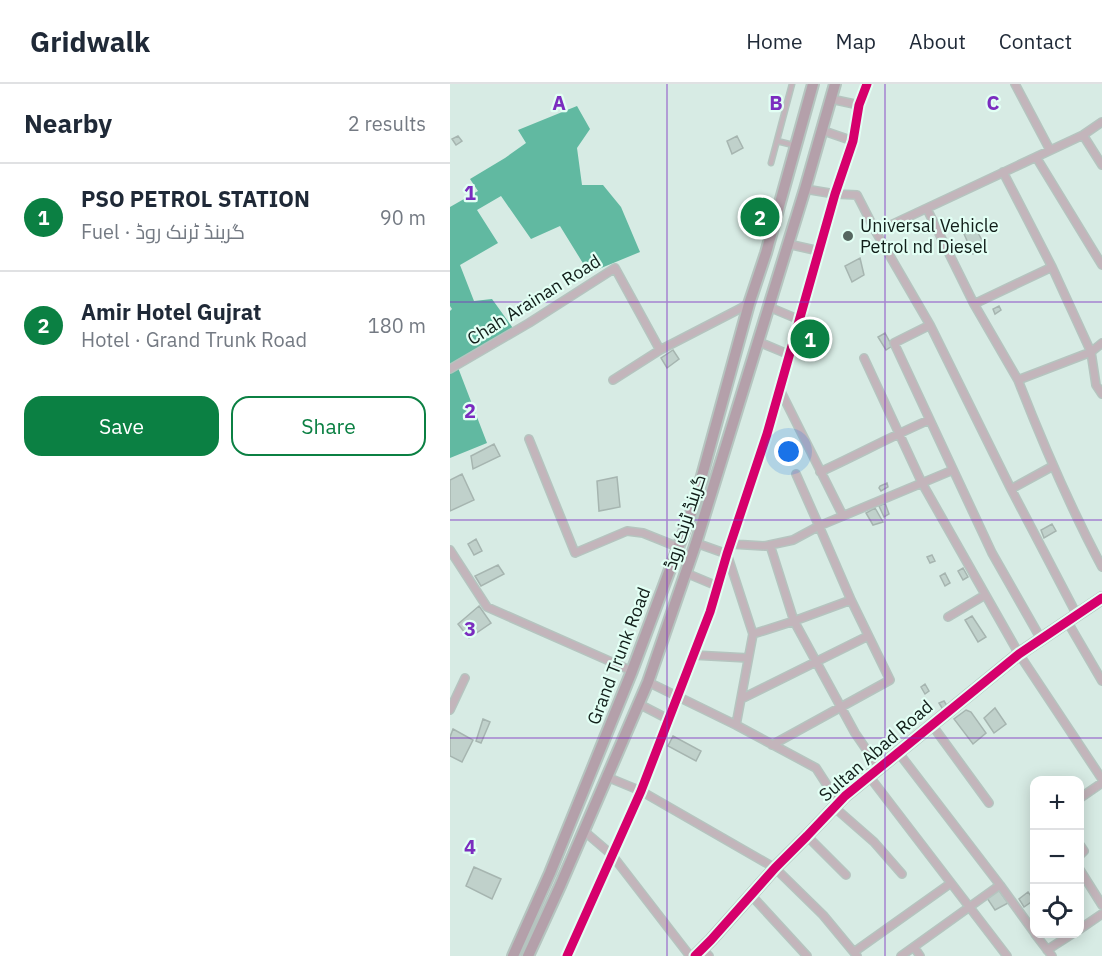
<!DOCTYPE html>
<html lang="en">
<head>
<meta charset="utf-8">
<style>
	body { margin:0; font-family:"IBM Plex Sans",Cairo,sans-serif; background:#f2f2f3; color:#1f2937 }
	.controls { position:absolute; right:18px; bottom:18px; display:grid; overflow:hidden; border-radius:12px; box-shadow:0 3px 15px #0003 }
	.controls button { width:54px; height:54px; display:grid; place-items:center; padding:0; border:0; border-bottom:2px solid #e0e1e3; background:#fff; color:#1f2937; font:30px sans-serif }
	.you { position:absolute; left:339px; top:368px; width:21px; height:21px; margin:-15px; border:4px solid #fff; border-radius:50%; background:#1a73e8; box-shadow:0 0 0 9px #1a73e833 }
	.badge { display:grid; place-items:center; width:39px; height:39px; border-radius:50%; background:#0b8043; color:#fff; font-size:20px; font-weight:700 }
	.pin { position:absolute; translate:-50% -50%; border:3px solid #fff; box-shadow:0 2px 6px #0006 }
	.list { margin:0; padding:0; list-style:none }
	h2 { display:flex; justify-content:space-between; align-items:center; height:78px; margin:0; padding:0 24px; font-size:26px }
	h2 small { font-size:20px; font-weight:400; color:#747a83 }
	.list li { display:grid; grid-template-columns:39px 1fr auto; gap:18px; align-items:center; box-sizing:border-box; height:108px; padding:0 24px; border-top:2px solid #e0e1e3 }
	.list b { display:block; font-size:22px; white-space:nowrap }
	.list p { margin:0; font-size:20px; white-space:nowrap; color:#747a83 }
	.list em { font-size:20px; font-style:normal; color:#747a83 }
	.actions { display:flex; gap:12px; padding:18px 24px }
	.actions a { flex:1; padding:14px 0; border:2px solid #0b8043; border-radius:18px; text-align:center; font-size:21px; color:#0b8043 }
	.actions .main { background:#0b8043; color:#fff }
	.icon { flex:none; width:33px; height:33px; fill:none; stroke:currentColor; stroke-width:2; stroke-linecap:round; stroke-linejoin:round }
	.map { position:relative; flex:none; width:652px; height:872px; overflow:hidden }
	header { display:flex; align-items:center; gap:36px; box-sizing:border-box; height:84px; padding:0 30px; background:#fff; border-bottom:2px solid #e0e1e3 }
	header strong { font-size:28px }
	nav { display:flex; gap:33px; margin-inline-start:auto; font-size:21px }
	main { display:flex }
	aside { flex:1; background:#fff }
	.map>svg:first-child { display:block }
	.water { fill:#61b9a1 }
	.building { fill:#c0d1cb; stroke:#a6b5b0; stroke-width:1.5 }
	.lines { fill:none; stroke-linecap:round; stroke-linejoin:round }
	.lane-casing { stroke:#b5c4bf; stroke-width:7 }
	.street-casing { stroke:#b5c4bf; stroke-width:10 }
	.secondary-casing { stroke:#b5c4bf; stroke-width:14 }
	.primary-casing { stroke:#b5c4bf; stroke-width:14 }
	.lane { stroke:#c3b5bb; stroke-width:4 }
	.street { stroke:#c3b5bb; stroke-width:7 }
	.secondary { stroke:#bcaab2; stroke-width:10 }
	.primary { stroke:#b4a0aa; stroke-width:10 }
	.cycleway-casing { stroke:#e2fff4; stroke-width:13 }
	.cycleway { stroke:#d6006c; stroke-width:9 }
	.grid { fill:none; stroke:#7b2cbf; stroke-width:1.5; stroke-opacity:0.55 }
	.poi-dot { fill:#566660; stroke:#e2fff4; stroke-width:2 }
	.labels { text-anchor:middle; stroke-width:4.5; stroke-linejoin:round; paint-order:stroke }
	.poi-label { font-size:18px; fill:#111e19; stroke:#e2fff4; text-anchor:start }
	.street-label { font-size:18px; fill:#111e19; stroke:#e2fff4 }
	.grid-label { font-size:20px; text-anchor:middle; font-weight:bold; fill:#7b2cbf; stroke:#e2fff4; stroke-width:4.5; stroke-linejoin:round; paint-order:stroke }
</style>
</head>
<body>
<header>
<strong>Gridwalk</strong>
<nav><a>Home</a><a>Map</a><a>About</a><a>Contact</a></nav>
</header>
<main>
<aside>
<h2>Nearby<small>2 results</small></h2>
<ul class="list">
<li><span class="badge">1</span><div><b>PSO PETROL STATION</b><p>Fuel · گرینڈ ٹرنک روڈ</p></div><em>90 m</em></li>
<li><span class="badge">2</span><div><b>Amir Hotel Gujrat</b><p>Hotel · Grand Trunk Road</p></div><em>180 m</em></li>
</ul>
<div class="actions"><a class="main">Save</a><a>Share</a></div>
</aside>
<div class="map">
<svg width="652" height="872" viewBox="0 0 652 872">
	<rect width="100%" height="100%" fill="#d7ebe4"/>
	<!-- water -->
	<path class="water" d="M127 22 140 45 127 64 132 101H153L171 123 190 168 139 189 110 142 81 155 51 112 27 126 48 159 10 181 24 217 42 215 65 247 7 281 37 359 0 374V227L2 225 0 222V123L28 107 20 95 55 74 76 59 68 46Z"/>
	<!-- building -->
	<path class="building" d="M8 52 12 57 6 61 2 55Z
		M287 52 293 64 282 70 277 57Z
		M526 145 535 162 523 170 514 150Z
		M410 174 414 191 402 198 395 182Z
		M549 222 551 226 545 230 543 225Z
		M435 249 442 262 436 266 428 253Z
		M223 266 229 275 217 284 211 274Z
		M44 360 50 372 23 385 21 372Z
		M12 390 24 416 0 427V396Z
		M167 393 170 423 149 427 147 397Z
		M437 399 438 403 431 407 429 404 430 402Z
		M435 419 439 430 434 433 429 422Z
		M425 424 433 438 423 441 416 429Z
		M602 440 606 447 594 454 591 446Z
		M26 455 32 467 24 471 18 460Z
		M482 471 485 477 480 479 477 473Z
		M48 481 54 490 31 502 25 492Z
		M513 484 518 493 513 496 508 487Z
		M495 489 500 499 495 502 490 492Z
		M29 522 41 539 19 554 8 540Z
		M522 532 536 553 528 558 515 536Z
		M475 600 479 607 475 610 471 603Z
		M494 617 499 625 494 627 489 619Z
		M545 624 556 640 544 649 534 634Z
		M516 626 521 628 536 649 523 660 504 635Z
		M33 635 40 638 31 659 26 657Z
		M3 645 23 656 12 678 0 672V653Z
		M223 652 251 667 246 677 218 662Z
		M24 783 51 795 42 815 16 802Z
		M549 806 558 819 545 826 537 814Z
		M578 808 584 816 574 823 569 815Z"/>
	<g class="lines">
		<defs>
			<path id="lane" d="M327 57 343 61
				M321 79 342 0"/>
			<path id="street" d="M565 0 600 66
				M381 15 409 21
				M371 46 403 57
				M633 51 652 81
				M586 73 652 181
				M553 88 602 183 641 268 646 301 652 310
				M355 105 385 110 407 111 426 148 633 51 652 38
				M477 125 524 220 602 183
				M426 148 480 241 444 259 542 469 591 555
				M338 160 369 167
				M524 220 568 296 641 268 652 259
				M319 223 350 236
				M480 241 561 405 627 531
				M309 258 340 271
				M414 274 472 399 569 570 652 695
				M0 285 79 239 165 184 210 266
				M163 296 210 266 299 220
				M568 296C593 360 620 423 652 483
				M330 306 393 432
				M79 355 125 469 177 447 193 449 228 463
				M370 388C407 371 442 352 479 336
				M346 390 369 442 503 386
				M561 405 603 382
				M281 460 315 462 343 456 369 442 401 516 344 537 405 649 429 684
				M0 466 37 523 182 587
				M236 489 267 502
				M498 533 535 511
				M617 537 652 597
				M303 550 344 537 320 461
				M243 571 298 574
				M198 598 286 641 303 550 277 470 246 459
				M291 615 418 552
				M189 620 218 635
				M0 626 15 594
				M286 641 366 684 388 718
				M482 641 539 719
				M322 661 440 596 401 516
				M448 668 550 801
				M419 692 557 872
				M157 693 191 707 325 784 373 831 407 872
				M630 714 652 699
				M384 723 424 758 452 790
				M134 747 162 771 240 872
				M357 752 396 791
				M630 761 634 767 630 771
				M630 786 652 821
				M301 811 357 872
				M630 845 652 830
				M585 850 602 872
				M464 863 470 872
				M252 865 259 872
				M597 866 622 850
				M404 868 501 799
				M117 872 191 707 260 528 277 470 317 350 385 110 403 57 409 21 417 0
				M451 872 550 801 584 848"/>
			<path id="secondary" d="M245 872 261 856 325 784 357 752 395 712 569 570 652 514"/>
			<path id="primary" d="M63 872 100 789 182 587 244 421 299 220 316 169 363 0
				M78 872 110 802 198 598 246 459 355 105 385 0"/>
		</defs>
		<!-- lane casing -->
		<use href="#lane" class="lane-casing"/>
		<!-- street casing -->
		<use href="#street" class="street-casing"/>
		<!-- secondary casing -->
		<use href="#secondary" class="secondary-casing"/>
		<!-- primary casing -->
		<use href="#primary" class="primary-casing"/>
		<!-- lane -->
		<use href="#lane" class="lane"/>
		<!-- street -->
		<use href="#street" class="street"/>
		<!-- secondary -->
		<use href="#secondary" class="secondary"/>
		<!-- primary -->
		<use href="#primary" class="primary"/>
		<defs>
			<path id="cycleway" d="M117 872 191 707 260 528 277 470 317 350 385 110 403 57 409 21 417 0
				M245 872 261 856 325 784 357 752 395 712 569 570 652 514"/>
		</defs>
		<!-- cycleway casing -->
		<use href="#cycleway" class="cycleway-casing"/>
		<!-- cycleway -->
		<use href="#cycleway" class="cycleway"/>
	</g>
	<!-- grid -->
	<path class="grid" d="M217 0V872M435 0V872M0 218H652M0 436H652M0 654H652"/>
	<!-- markers -->
	<circle class="poi-dot" cx="398" cy="152" r="6"/>
	<g class="labels">
		<!-- poi labels -->
		<g class="poi-label">
			<text x="410" y="148">Universal Vehicle<tspan x="410" dy="21">Petrol nd Diesel</tspan></text>
		</g>
		<!-- street labels -->
		<g class="street-label">
			<text transform="translate(84 216) rotate(-32)" y="6">Chah Arainan Road</text>
			<text transform="translate(235 438) rotate(-72)" y="6">گرینڈ ٹرنک روڈ</text>
			<text transform="translate(169 572) rotate(-69)" y="6">Grand Trunk Road</text>
			<text transform="translate(426 667) rotate(-41)" y="6">Sultan Abad Road</text>
		</g>
	</g>
	<g class="grid-label">
		<text x="109" y="26">A</text>
		<text x="326" y="26">B</text>
		<text x="543" y="26">C</text>
		<text x="20" y="116">1</text>
		<text x="20" y="334">2</text>
		<text x="20" y="552">3</text>
		<text x="20" y="770">4</text>
	</g>
</svg>
<div class="controls">
<button>+</button>
<button>−</button>
<button><svg class="icon" aria-label="locate" viewBox="0 0 24 24"><circle cx="12" cy="12" r="6"/><path d="M12 2v4M12 18v4M2 12h4M18 12h4"/></svg></button>
</div>
<div class="you"></div>
<div class="pin badge" style="left:360px;top:255px">1</div>
<div class="pin badge" style="left:310px;top:133px">2</div>
</div>
</main>
</body>
</html>
